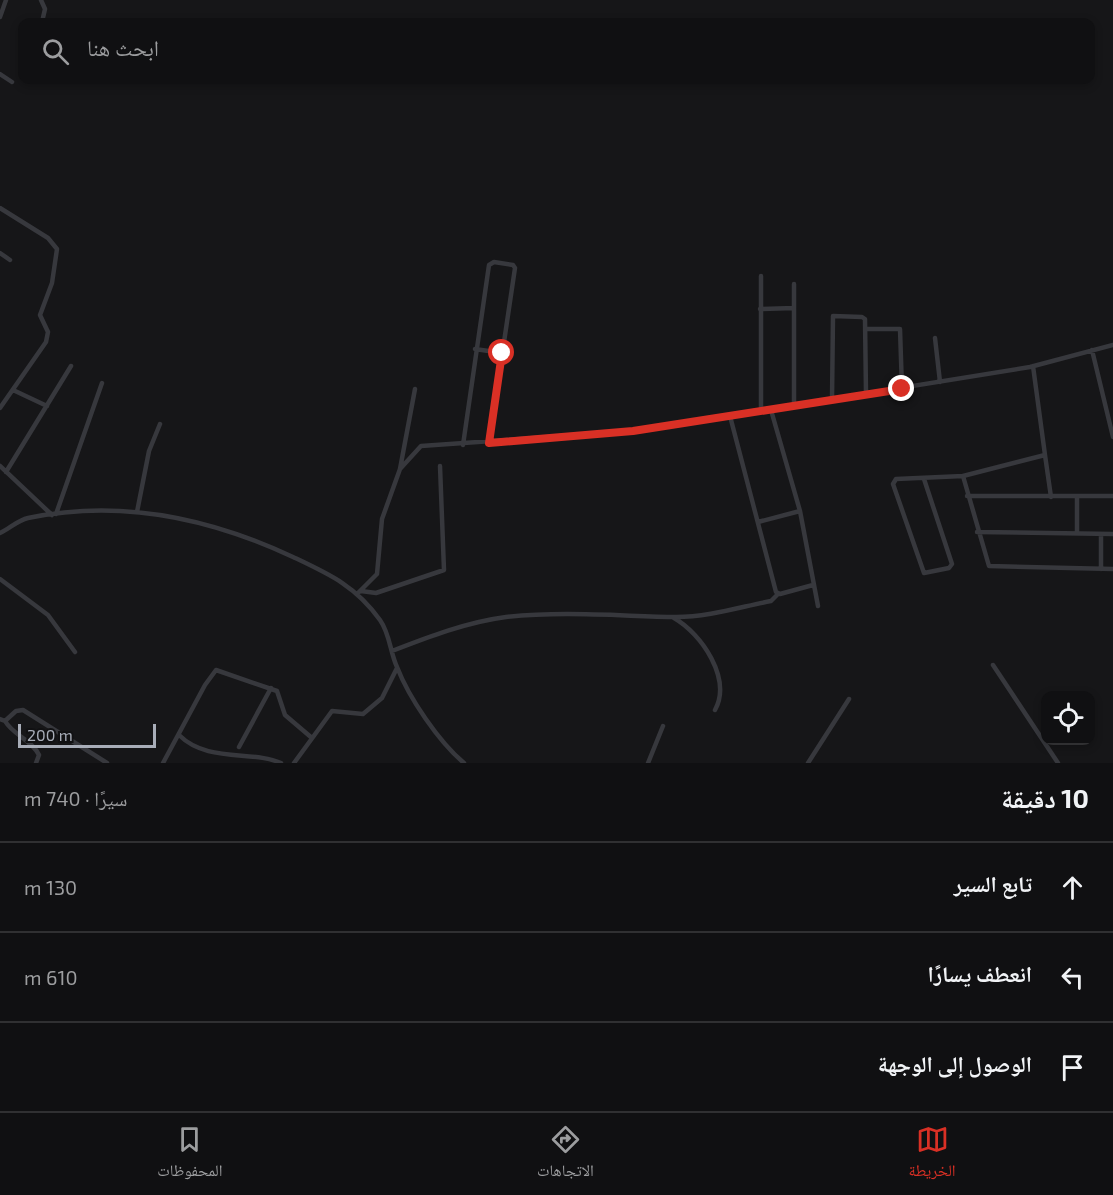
<!DOCTYPE html>
<html lang="ar">
<head>
<meta charset="utf-8">
<style>
	body { margin:0; font-family:"Exo 2","Noto Naskh Arabic",sans-serif; background:#19191b; color:#f1f3f6; direction:rtl }
	.controls { position:absolute; right:18px; bottom:18px; display:grid; overflow:hidden; border-radius:12px; box-shadow:0 3px 9px #0003 }
	.controls button { width:54px; height:54px; display:grid; place-items:center; padding:0; border:0; border-bottom:2px solid #303032; background:#101012; color:#f1f3f6; font:30px sans-serif }
	.scale { position:absolute; left:18px; bottom:15px; width:138px; box-sizing:border-box; padding-left:6px; border:3px solid #a8adb8; border-top:0; font-size:16px; line-height:21px; white-space:nowrap; color:#a8adb8; -webkit-text-stroke:4px #111113; paint-order:stroke }
	.stop { position:absolute; width:18px; height:18px; margin:-14px; border:4px solid #d93025; border-radius:50%; background:#fff }
	.stop.end { background:#d93025; border-color:#fff; box-shadow:0 2px 6px #0008 }
	.list { margin:0; padding:0; list-style:none }
	h2 { display:flex; justify-content:space-between; align-items:center; height:78px; margin:0; padding:0 24px; font-size:26px }
	h2 small { font-size:20px; font-weight:400; color:#9c9d9f }
	.list li { display:grid; grid-template-columns:39px 1fr auto; gap:18px; align-items:center; box-sizing:border-box; height:90px; padding:0 24px; border-top:2px solid #303032 }
	.list b { display:block; font-size:22px; white-space:nowrap }
	.list em { font-size:20px; font-style:normal; color:#9c9d9f }
	.icon { flex:none; width:33px; height:33px; fill:none; stroke:currentColor; stroke-width:2; stroke-linecap:round; stroke-linejoin:round }
	.map { position:relative; flex:none; width:1113px; height:763px; overflow:hidden; direction:ltr }
	.search { position:absolute; background:#101012; box-shadow:0 3px 9px #0003; left:18px; right:18px; top:18px; height:66px; display:flex; align-items:center; gap:15px; box-sizing:border-box; padding:0 21px; border-radius:12px; color:#9c9d9f; font-size:22px }
	.sheet { height:348px; background:#101012 }
	nav { display:flex; justify-content:space-around; align-items:center; box-sizing:border-box; height:84px; border-top:2px solid #303032; background:#101012; font-size:16px; color:#9c9d9f }
	nav a { display:grid; justify-items:center; gap:3px }
	nav .on { color:#d93025 }
	.map>svg:first-child { display:block }
	.lines { fill:none; stroke-linecap:round; stroke-linejoin:round }
	.minor { stroke:#37383d; stroke-width:4.5 }
	.route { stroke:#d93025; stroke-width:8 }
</style>
</head>
<body>
<div class="map">
<svg width="1113" height="763" viewBox="0 0 1113 763">
	<rect width="100%" height="100%" fill="#161618"/>
	<g class="lines">
		<!-- minor -->
		<path class="minor" d="M41 0 45 9 42 22
			M0 17 6 0
			M0 74 12 82
			M0 208 48 238 57 249 52 283 40 315 48 332 46 342 0 408
			M0 253 10 260
			M760 309 794 308
			M865 329H900L902 389
			M935 338 940 382
			M475 349 502 353
			M1092 350 1113 437
			M1033 366 1045 455
			M13 390 47 406
			M832 400 833 316 862 317 865 319 866 394
			M794 405V284
			M771 410 800 511 818 606
			M761 411V276
			M730 416 776 592 780 594 813 585
			M463 445 489 265 494 262 513 265 515 268 489 443
			M0 466 52 515
			M400 469 421 446 633 431 1030 367 1113 345
			M6 472 71 366
			M963 476 989 566 1113 569
			M924 479 952 564 949 568 924 573 893 484 896 479 963 476 1045 455 1051 497
			M967 496H1113
			M1077 496V533
			M137 512 149 451 160 424
			M56 514 102 383
			M758 522 800 511
			M977 532 1113 534
			M0 533C9 529 18 520 28 518 119 499 210 518 293 557 329 574 356 586 380 620 390 634 390 652 397 667 409 698 439 742 464 763
			M1101 569V534
			M0 579 48 615 75 652
			M361 591 376 593 444 570 440 466
			M358 593 377 574 382 519 400 469 415 389
			M674 618C702 634 732 679 715 710
			M392 651C428 637 467 622 506 617 562 611 619 616 676 617 708 617 740 607 771 601L778 594
			M993 665 1058 763
			M0 719 5 721 16 711 23 710 107 763
			M5 721C13 735 33 741 39 755L36 763
			M179 735C207 763 252 750 281 763
			M239 747 271 688
			M163 763 205 685 216 670 277 691 285 715 312 738
			M294 763 332 711 363 714 382 698 397 668
			M648 763 663 726
			M808 763 849 699"/>
	</g>
	<g class="lines">
		<!-- route -->
		<path class="route" d="M502 353 489 443 633 431 902 389"/>
	</g>
</svg>
<div class="controls">
<button><svg class="icon" aria-label="locate" viewBox="0 0 24 24"><circle cx="12" cy="12" r="6"/><path d="M12 2v4M12 18v4M2 12h4M18 12h4"/></svg></button>
</div>
<div class="scale">200 m</div>
<div class="stop" style="left:502px;top:353px"></div>
<div class="stop end" style="left:902px;top:389px"></div>
<div class="search"><svg class="icon" aria-label="search" viewBox="0 0 24 24"><circle cx="10" cy="10" r="6"/><path d="M15 15l6 6"/></svg>ابحث هنا</div>
</div>
<section class="sheet">
<h2>10 دقيقة<small>سيرًا · 740 m</small></h2>
<ul class="list">
<li><svg class="icon" aria-label="ahead" viewBox="0 0 24 24"><path d="M12 20V5M6 11l6-6 6 6"/></svg><div><b>تابع السير</b></div><em>130 m</em></li>
<li><svg class="icon" aria-label="left" viewBox="0 0 24 24"><path d="M17 20v-9H6M10 6l-5 5 5 5"/></svg><div><b>انعطف يسارًا</b></div><em>610 m</em></li>
<li><svg class="icon" aria-label="arrive" viewBox="0 0 24 24"><path d="M6 21V4h12l-3 4 3 4H6"/></svg><div><b>الوصول إلى الوجهة</b></div></li>
</ul>
</section>
<nav>
<a class="on"><svg class="icon" aria-label="map" viewBox="0 0 24 24"><path d="M3 6l6-2 6 2 6-2v14l-6 2-6-2-6 2zM9 4v14M15 6v14"/></svg>الخريطة</a>
<a><svg class="icon" aria-label="directions" viewBox="0 0 24 24"><path d="M12 3l9 9-9 9-9-9zM9 14v-3h6M13 9l2 2-2 2"/></svg>الاتجاهات</a>
<a><svg class="icon" aria-label="saved" viewBox="0 0 24 24"><path d="M7 4h10v16l-5-4-5 4z"/></svg>المحفوظات</a>
</nav>
</body>
</html>
